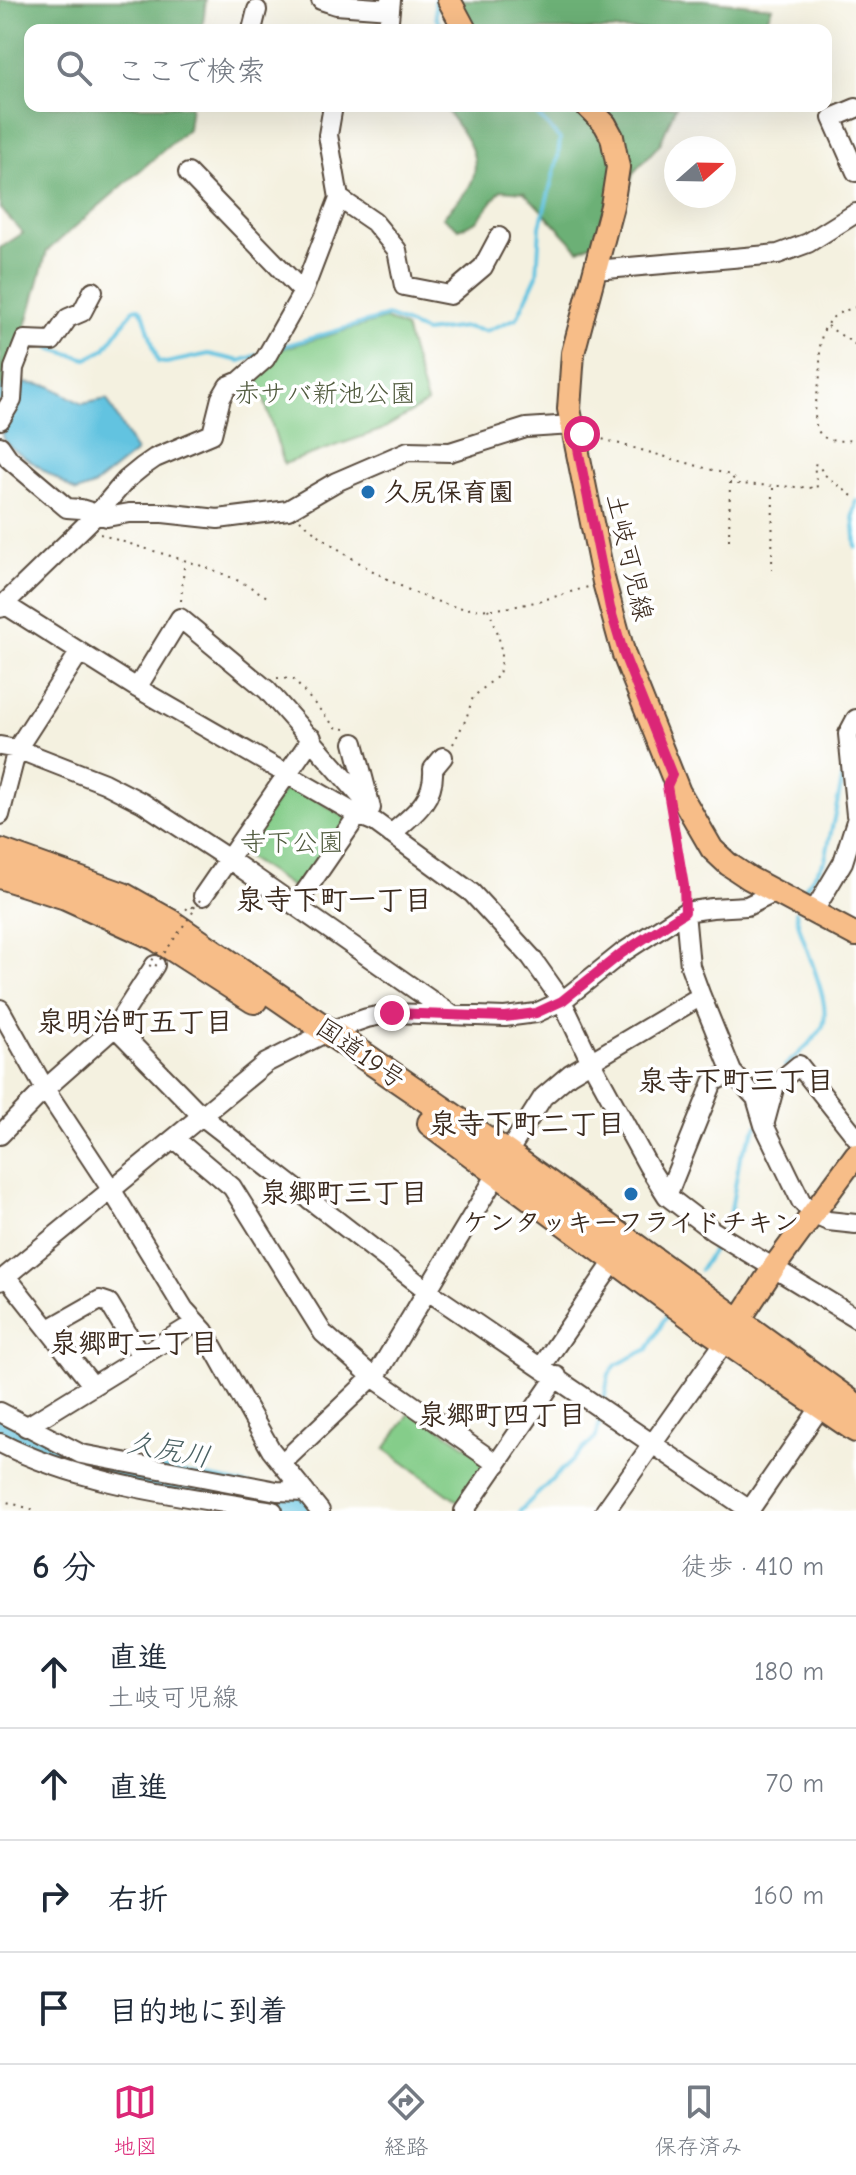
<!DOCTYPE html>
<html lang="ja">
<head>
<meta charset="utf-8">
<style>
	body { margin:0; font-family:"Comic Neue","Klee One",sans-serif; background:#f6f6f7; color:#1f2937 }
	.compass { position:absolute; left:664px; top:136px; width:72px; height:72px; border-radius:50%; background:#fff; box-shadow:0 8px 32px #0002; rotate:70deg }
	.stop { position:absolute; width:24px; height:24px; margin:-18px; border:6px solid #db2777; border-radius:50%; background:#fff }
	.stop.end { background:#db2777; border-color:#fff; box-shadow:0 2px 8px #0008 }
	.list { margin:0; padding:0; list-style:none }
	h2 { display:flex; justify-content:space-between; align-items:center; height:104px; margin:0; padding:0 32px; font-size:34px }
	h2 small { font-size:26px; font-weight:400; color:#747a83 }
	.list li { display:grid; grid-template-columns:52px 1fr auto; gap:24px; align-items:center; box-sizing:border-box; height:112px; padding:0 32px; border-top:2px solid #e0e1e3 }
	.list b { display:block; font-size:30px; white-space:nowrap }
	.list p { margin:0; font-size:26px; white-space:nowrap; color:#747a83 }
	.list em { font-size:26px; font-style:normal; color:#747a83 }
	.icon { flex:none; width:44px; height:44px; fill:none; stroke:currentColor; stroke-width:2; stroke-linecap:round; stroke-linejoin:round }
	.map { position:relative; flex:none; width:856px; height:1511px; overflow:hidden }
	.search { position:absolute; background:#fff; box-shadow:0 8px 32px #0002; left:24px; right:24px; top:24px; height:88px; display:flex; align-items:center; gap:20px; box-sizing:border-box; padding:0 28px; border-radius:16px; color:#747a83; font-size:30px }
	.sheet { height:552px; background:#fff }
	nav { display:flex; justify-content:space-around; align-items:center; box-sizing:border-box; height:112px; border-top:2px solid #e0e1e3; background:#fff; font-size:22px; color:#747a83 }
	nav a { display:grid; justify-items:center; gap:4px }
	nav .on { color:#db2777 }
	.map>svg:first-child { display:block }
	.green { fill:#85cd8a; stroke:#607c54; stroke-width:2 }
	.forest { fill:#6cb076; stroke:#546d4a; stroke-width:2 }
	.water { fill:#62c3e0; stroke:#4e767f; stroke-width:2 }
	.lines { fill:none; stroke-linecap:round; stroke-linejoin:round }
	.stream { stroke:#62c3e0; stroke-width:4 }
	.river { stroke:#62c3e0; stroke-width:24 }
	.minor-casing { stroke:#57483b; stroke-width:22 }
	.major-casing { stroke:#57483b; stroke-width:26 }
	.highway-casing { stroke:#57483b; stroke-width:30 }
	.path { stroke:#57483b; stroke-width:2; stroke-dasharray:2 6; stroke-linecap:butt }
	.minor { stroke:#fff; stroke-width:18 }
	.major { stroke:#f7bd88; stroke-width:22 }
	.highway { stroke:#f7bd88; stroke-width:26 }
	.path-bridge { stroke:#57483b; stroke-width:2; stroke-dasharray:2 6; stroke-linecap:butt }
	.route { stroke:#db2777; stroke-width:10 }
	.poi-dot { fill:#1f6fb2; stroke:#fff; stroke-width:3 }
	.labels { text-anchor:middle; stroke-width:7; stroke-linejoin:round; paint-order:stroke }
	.park-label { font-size:26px; fill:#515b3e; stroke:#fff }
	.poi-label { font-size:26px; font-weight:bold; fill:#3b2a1e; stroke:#fff; text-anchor:start }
	.street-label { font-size:26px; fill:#3b2a1e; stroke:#fff }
	.neighbourhood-label { font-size:28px; font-weight:bold; fill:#3b2a1e; stroke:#fff }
	.water-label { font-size:28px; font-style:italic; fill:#496062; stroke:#fff }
</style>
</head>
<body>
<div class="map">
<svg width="856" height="1511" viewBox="0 0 856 1511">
	<rect width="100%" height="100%" fill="#fff"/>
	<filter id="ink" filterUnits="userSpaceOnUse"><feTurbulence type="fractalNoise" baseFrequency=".0125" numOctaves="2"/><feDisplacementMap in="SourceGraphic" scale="16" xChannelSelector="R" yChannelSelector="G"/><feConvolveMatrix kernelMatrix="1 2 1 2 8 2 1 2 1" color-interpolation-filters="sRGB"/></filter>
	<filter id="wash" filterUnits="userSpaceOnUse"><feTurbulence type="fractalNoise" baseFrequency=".006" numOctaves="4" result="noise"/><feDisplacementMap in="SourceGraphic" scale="32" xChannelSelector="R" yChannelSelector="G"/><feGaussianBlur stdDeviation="1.8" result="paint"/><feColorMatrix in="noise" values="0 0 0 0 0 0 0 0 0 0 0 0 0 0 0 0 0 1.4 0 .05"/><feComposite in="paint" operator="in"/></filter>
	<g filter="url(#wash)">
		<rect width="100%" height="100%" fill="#f4f1e0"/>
		<!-- green -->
		<path class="green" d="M385 319 405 328 427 403 381 430 284 464 257 376 281 349Z
			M292 785 348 819 300 892 243 855 241 851 287 786Z
			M416 1412 489 1462 460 1503 385 1449 409 1414Z"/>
		<!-- forest -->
		<path class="forest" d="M0 0H206L202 30H30V106H191L188 129 47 251 2 413 0 412V248L23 233 0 208Z
			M457 0H702L772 7 763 30H439L460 14Z
			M443 106H676L660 144 633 173 622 210 597 241 579 250 524 192 501 190 477 221 459 229 443 217C451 207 462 198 469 187 487 157 460 129 443 106Z"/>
		<!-- water -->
		<path class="water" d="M24 383 50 386 82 404 107 399 136 452 93 486 76 492 10 447 2 436 3 427 18 405Z"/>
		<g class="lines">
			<!-- stream -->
			<path class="stream" d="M435 0 436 18 445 30
				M49 348 87 359 104 350 134 309 139 308 144 315 158 362 166 363 209 354 240 361 258 355
				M277 348 388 316 425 332 465 327 486 331 517 318 537 275 540 226 558 157 560 139 529 106
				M0 399 4 388
				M856 501 853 515 856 547
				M799 896 825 860 842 781 843 767
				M785 1066C796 1055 811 1044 820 1031 838 1008 799 941 796 912
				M724 1230 730 1216 740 1157 757 1126
				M700 1270 718 1242
				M603 1405 609 1374 616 1365 648 1349 667 1315
				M520 1511 596 1437 601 1418"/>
			<!-- river -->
			<path class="river" d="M0 1425 66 1460 300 1505"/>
		</g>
	</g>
	<g filter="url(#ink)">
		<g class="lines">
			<defs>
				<path id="minor" d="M321 0 336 5 390 9
					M252 30 257 10
					M388 30 391 0
					M856 108 832 118 856 172
					M188 173 303 292
					M339 198 374 222 397 250 404 286 450 295 483 267 499 237
					M595 270 778 254 808 243 856 213
					M0 420 12 400 14 368 25 340 52 341 68 318 82 312 93 291
					M0 446 9 459 67 508 81 509 107 517 129 513H163L218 519 288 510 336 482 408 451 450 452 526 428 573 425
					M4 604 137 688 358 815 375 822 472 893 531 957 562 1001 591 1062 648 1166 667 1196 713 1231 856 1318
					M0 608 96 515 126 480 142 467 155 458 212 434 221 398 228 386 240 381 265 359 303 292 339 198 328 135 333 106
					M137 688 180 618 267 690 371 808
					M856 719 848 734 856 815
					M354 743 370 804
					M0 746 17 749 104 783 143 803 227 858 452 1015
					M0 815 17 749 79 653
					M391 834C413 815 435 800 433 769L443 757
					M203 896 312 738
					M296 905 358 815
					M814 911 843 862 856 821
					M685 912 690 966 701 996 732 1072 756 1098 764 1125 801 1201 814 1215 828 1221 856 1224
					M0 1009 45 1089 111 1189 184 1309 204 1331 271 1450 320 1511
					M115 1027 203 1117 428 1291 751 1511
					M765 1122 775 1085 799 1065 856 1137
					M0 1135 45 1089 115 1027 155 965
					M175 1139 232 1187 323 1333 374 1378 497 1464
					M507 1154 543 1097 570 1074 701 996
					M667 1196 713 1082 732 1072
					M6 1276 93 1386
					M0 1281 266 1063 329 1031 367 1018 392 1013 505 1017 536 1013 562 1001 622 953 685 912 712 908 747 906 776 892
					M49 1329 100 1300 109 1303 141 1356
					M542 1366 615 1260
					M0 1412 81 1454 277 1491 305 1492
					M26 1427 195 1323
					M0 1443C85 1486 180 1495 273 1511
					M282 1463 379 1371 499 1171
					M464 1511 557 1376
					M605 1511 726 1340
					M749 1511 822 1405"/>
				<path id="major" d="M449 0 465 30
					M587 106 605 124 612 137 618 167 612 206 573 353 569 409 604 582 624 655 679 792 712 849 728 864 749 878 856 935
					M730 1334 774 1267 856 1155"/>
				<path id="highway" d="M0 852 123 896 169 922 507 1154 856 1407
					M0 875 66 896 156 937 254 1000
					M431 1123 702 1324 856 1429"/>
			</defs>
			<!-- minor casing -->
			<use href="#minor" class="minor-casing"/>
			<!-- major casing -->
			<use href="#major" class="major-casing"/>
			<!-- highway casing -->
			<use href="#highway" class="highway-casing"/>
			<!-- path -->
			<path class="path" d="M856 307C844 311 832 314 826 326 817 341 821 359 820 375 816 410 801 450 856 439
				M827 326 856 345
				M595 437 730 475 738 484 817 488 814 464 818 465 825 475 856 499
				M300 520C339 553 422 607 473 609 511 612 552 597 588 587
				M100 534C158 555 219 564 270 599
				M729 540 730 478
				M772 570 773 488
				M181 601 184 567 182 561
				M277 678 293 679 335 727 345 729
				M453 744 466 719 473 697 499 675C504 651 499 630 488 609
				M672 818 684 895
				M0 1500 38 1511"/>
			<!-- minor -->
			<use href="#minor" class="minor"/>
			<!-- major -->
			<use href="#major" class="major"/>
			<!-- highway -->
			<use href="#highway" class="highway"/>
			<!-- path-bridge -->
			<path class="path-bridge" d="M194 908 203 896
				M158 952 149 965 154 968 195 909 190 905 180 917"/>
		</g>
	</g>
	<g class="lines" filter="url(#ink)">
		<!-- route -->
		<path class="route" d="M392 1013 505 1017 536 1013 562 1001 622 953 685 912 684 886 667 786 672 775 624 655 610 608 575 434H582"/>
	</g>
	<!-- markers -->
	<g class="poi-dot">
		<circle cx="368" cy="492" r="8"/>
		<circle cx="631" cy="1194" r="8"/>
	</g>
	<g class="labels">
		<!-- park labels -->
		<g class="park-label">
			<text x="325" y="402">赤サバ新池公園</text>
			<text x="292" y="851">寺下公園</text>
		</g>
		<!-- poi labels -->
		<g class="poi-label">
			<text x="384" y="501">久尻保育園</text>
			<text x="631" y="1231" text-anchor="middle">ケンタッキーフライドチキン</text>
		</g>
		<!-- street labels -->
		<g class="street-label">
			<text transform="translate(630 557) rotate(77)" y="9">土岐可児線</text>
			<text transform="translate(361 1053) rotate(35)" y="9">国道19号</text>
		</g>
		<!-- neighbourhood labels -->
		<g class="neighbourhood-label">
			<text x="334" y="909">泉寺下町一丁目</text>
			<text x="135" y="1031">泉明治町五丁目</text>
			<text x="736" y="1090">泉寺下町三丁目</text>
			<text x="527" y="1133">泉寺下町二丁目</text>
			<text x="344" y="1202">泉郷町三丁目</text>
			<text x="134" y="1352">泉郷町二丁目</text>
			<text x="502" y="1424">泉郷町四丁目</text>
		</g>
		<!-- water labels -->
		<g class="water-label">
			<text transform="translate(169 1449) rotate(11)" y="10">久尻川</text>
		</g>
	</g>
</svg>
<svg class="compass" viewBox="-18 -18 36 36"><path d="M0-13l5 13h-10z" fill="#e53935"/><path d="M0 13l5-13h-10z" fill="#747a83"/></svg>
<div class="stop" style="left:582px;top:434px"></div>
<div class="stop end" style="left:392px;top:1013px"></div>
<div class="search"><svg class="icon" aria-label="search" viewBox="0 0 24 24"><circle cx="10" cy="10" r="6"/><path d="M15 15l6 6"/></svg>ここで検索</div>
</div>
<section class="sheet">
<h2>6 分<small>徒歩 · 410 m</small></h2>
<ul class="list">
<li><svg class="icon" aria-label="ahead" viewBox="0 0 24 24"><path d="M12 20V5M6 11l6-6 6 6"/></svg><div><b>直進</b><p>土岐可児線</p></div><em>180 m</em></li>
<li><svg class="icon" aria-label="ahead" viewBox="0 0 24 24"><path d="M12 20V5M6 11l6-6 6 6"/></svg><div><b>直進</b></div><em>70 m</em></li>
<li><svg class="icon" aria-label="right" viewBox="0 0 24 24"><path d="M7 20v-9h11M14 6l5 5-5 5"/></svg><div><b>右折</b></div><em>160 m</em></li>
<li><svg class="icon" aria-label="arrive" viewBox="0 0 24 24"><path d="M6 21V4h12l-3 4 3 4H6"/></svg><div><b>目的地に到着</b></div></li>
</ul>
</section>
<nav>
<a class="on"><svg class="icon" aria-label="map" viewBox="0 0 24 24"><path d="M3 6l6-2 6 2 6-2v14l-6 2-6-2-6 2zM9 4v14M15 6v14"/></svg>地図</a>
<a><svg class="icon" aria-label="directions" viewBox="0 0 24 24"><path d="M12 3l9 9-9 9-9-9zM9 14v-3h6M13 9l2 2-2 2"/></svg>経路</a>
<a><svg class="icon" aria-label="saved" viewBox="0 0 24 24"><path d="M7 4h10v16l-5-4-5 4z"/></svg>保存済み</a>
</nav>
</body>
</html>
